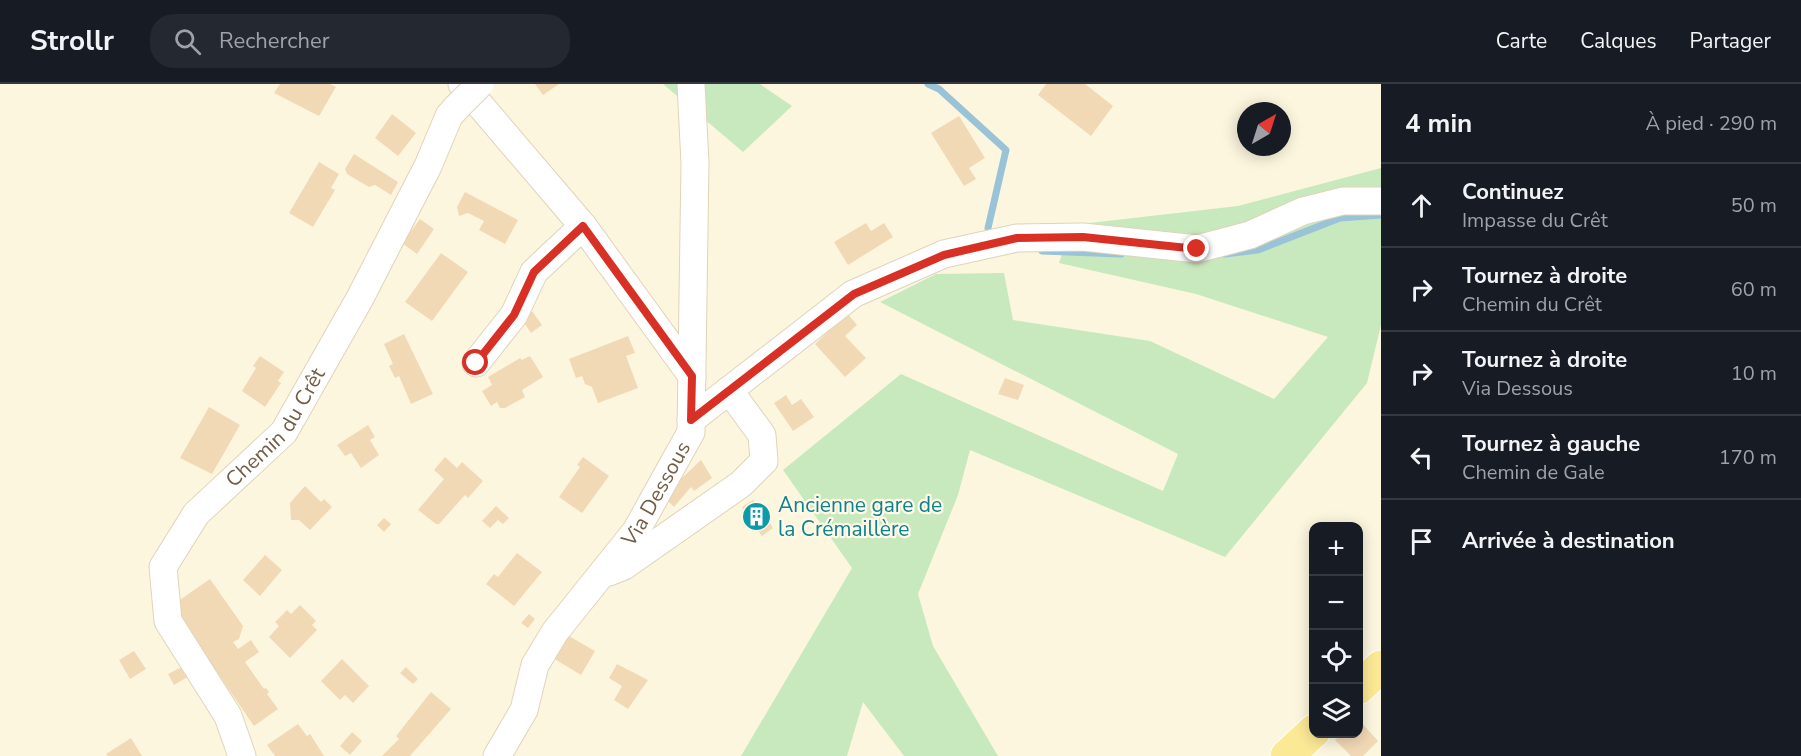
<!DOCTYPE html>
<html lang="fr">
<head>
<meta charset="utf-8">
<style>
	body { margin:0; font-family:"Nunito Sans",sans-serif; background:#242831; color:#f1f3f6 }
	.controls { position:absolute; right:18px; bottom:18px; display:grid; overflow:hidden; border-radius:12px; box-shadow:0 3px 15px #0003 }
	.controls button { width:54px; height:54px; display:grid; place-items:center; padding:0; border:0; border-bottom:2px solid #363941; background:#171b24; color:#f1f3f6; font:30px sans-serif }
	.compass { position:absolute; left:1237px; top:18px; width:54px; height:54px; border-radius:50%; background:#171b24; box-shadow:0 3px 15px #0003; rotate:39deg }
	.stop { position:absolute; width:18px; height:18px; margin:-14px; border:4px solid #d93025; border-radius:50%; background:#fff }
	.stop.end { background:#d93025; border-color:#fff; box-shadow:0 2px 6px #0008 }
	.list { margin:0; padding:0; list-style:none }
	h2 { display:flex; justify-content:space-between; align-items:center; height:78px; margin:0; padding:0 24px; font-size:26px }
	h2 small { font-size:20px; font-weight:400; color:#9ea1a6 }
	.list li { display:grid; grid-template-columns:39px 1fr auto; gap:18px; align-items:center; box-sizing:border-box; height:84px; padding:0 24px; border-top:2px solid #363941 }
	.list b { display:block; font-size:22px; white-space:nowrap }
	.list p { margin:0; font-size:20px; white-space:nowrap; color:#9ea1a6 }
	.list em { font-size:20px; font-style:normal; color:#9ea1a6 }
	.icon { flex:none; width:33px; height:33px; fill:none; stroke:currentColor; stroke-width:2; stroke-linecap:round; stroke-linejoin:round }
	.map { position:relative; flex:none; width:1381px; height:672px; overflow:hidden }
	header { display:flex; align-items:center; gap:36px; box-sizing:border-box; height:84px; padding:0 30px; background:#171b24; border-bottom:2px solid #363941 }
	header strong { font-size:28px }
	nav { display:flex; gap:33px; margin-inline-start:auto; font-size:21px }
	.search { width:420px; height:54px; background:#242831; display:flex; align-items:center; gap:15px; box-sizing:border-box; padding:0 21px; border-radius:24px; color:#9ea1a6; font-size:22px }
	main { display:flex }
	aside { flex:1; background:#171b24 }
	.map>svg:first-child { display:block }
	.green { fill:#c8e9be }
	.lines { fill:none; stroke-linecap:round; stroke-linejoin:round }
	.stream { stroke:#9ac3d7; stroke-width:7 }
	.building { fill:#f2d9b6 }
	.minor-casing { stroke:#e0d3bb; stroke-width:29 }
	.major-casing { stroke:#fff; stroke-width:35 }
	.minor { stroke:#fff; stroke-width:27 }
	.major { stroke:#fce996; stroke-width:33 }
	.minor-bridge-casing { stroke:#e0d3bb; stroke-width:29; stroke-linecap:butt }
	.minor-bridge { stroke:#fff; stroke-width:27 }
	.route { stroke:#d93025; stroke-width:8 }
	.labels { text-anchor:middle; stroke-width:4.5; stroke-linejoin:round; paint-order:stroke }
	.street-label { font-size:21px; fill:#725e47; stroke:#fff9e5 }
	.culture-label { font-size:21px; fill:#0d838f; stroke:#fff9e5; text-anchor:start }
</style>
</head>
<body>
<header>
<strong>Strollr</strong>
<div class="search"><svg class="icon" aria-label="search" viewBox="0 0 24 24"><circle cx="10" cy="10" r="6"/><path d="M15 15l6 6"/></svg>Rechercher</div>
<nav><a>Carte</a><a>Calques</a><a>Partager</a></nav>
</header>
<main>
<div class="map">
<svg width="1381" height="672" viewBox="0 0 1381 672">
	<rect width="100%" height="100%" fill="#fcf6df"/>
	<!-- green -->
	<path class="green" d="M663 0H760L792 22 743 68Z
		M1381 84V241L1367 299 1225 473 970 366 958 411 918 510 933 562 998 672H904L863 618 847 672H741L852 484 783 386 901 290 1163 407 1178 370 880 218 936 190 1004 189 1013 236 1150 257 1274 315 1328 253 1196 210 1059 179 1072 141 1238 122Z"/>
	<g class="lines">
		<!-- stream -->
		<path class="stream" d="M928 0 939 5 1006 66 988 144
			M1042 167 1121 170
			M1225 170 1258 166 1340 134 1381 131"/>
	</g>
	<!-- building -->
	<path class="building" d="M280 0H330L336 3 319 32 274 9Z
		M535 0H559L543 11Z
		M1046 0H1085L1113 22 1091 52 1038 11Z
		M392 30 416 49 398 72 375 54Z
		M959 32 985 74 969 84 976 95 964 102 931 49Z
		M354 70 398 98 391 111 375 101 369 103 347 90 345 85Z
		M319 78 339 90 331 104 335 106 313 143 289 129Z
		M465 108 518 136 505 160 479 146 484 137 468 129 459 132 457 123Z
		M420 135 434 145 417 170 402 159Z
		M866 139 871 147 884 139 893 153 848 181 834 158Z
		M441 169 468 188 432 237 405 218Z
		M532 227 542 241 531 249 521 234Z
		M847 229 857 241 845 252 866 274 845 293 815 260Z
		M404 250 433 310 411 320 399 292 395 294 389 282 393 280 384 260Z
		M628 252 635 269 626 272 638 304 598 319 592 303 585 300 582 292 576 294 569 275Z
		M260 272 284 288 278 297 281 299 265 323 242 307 256 284 253 282Z
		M530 272 543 293 522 306 525 313 505 324H500L497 318 491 322 482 307 492 301 488 293 520 274 522 276Z
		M1005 294 1024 301 1018 316 998 310Z
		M786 311 792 321 801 315 814 333 793 347 774 319Z
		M209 323 240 341 212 390 180 374Z
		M368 341 375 353 370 356 379 371 361 384 351 369 345 372 337 361Z
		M445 373 457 384 462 378 483 397 468 414 465 411 439 440H436L418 426 444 395 434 386Z
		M583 373 609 392 582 429 559 413 580 383 577 381Z
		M701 376 712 394 694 407 691 403 674 423 663 412Z
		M305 402 321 418 324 415 332 423 310 446 299 436H291L290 419Z
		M753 416 773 444 762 452 742 423Z
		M496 422 509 434 503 440 498 436 490 444 482 437Z
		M384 434 391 440 384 448 377 441Z
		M517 469 542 488 514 522 486 500 494 490 498 493Z
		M265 471 282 486 260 512 243 496Z
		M210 495 243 542 239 555 233 558 238 565 251 556 259 568 245 578 264 605 266 604 269 608 267 610 278 625 254 642 171 522Z
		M300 521 316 537 312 541 317 546 290 574 269 553 279 542 275 538 287 526 291 530Z
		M529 530 535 535 528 544 521 539Z
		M567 551 595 567 581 591 553 574Z
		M134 567 146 585 130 595 119 576Z
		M342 575 369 602 353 619 345 611 340 616 321 597Z
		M617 580 648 596 628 625 614 616 622 602 609 594Z
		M184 582 191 591 174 601 168 590Z
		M406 583 418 595 413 600 400 589Z
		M431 608 451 625 410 672H382L399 655 396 652Z
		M1359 636 1378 657 1363 672H1351L1335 656 1342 650H1359Z
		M298 640 307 652 310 650 324 672H275L267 661Z
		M352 648 362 657 350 671 340 662Z
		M131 654 142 672H108L106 670Z"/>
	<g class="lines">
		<defs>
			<g id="minor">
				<path d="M462 0 583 142 692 292"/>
				<path d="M476 279 514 231 534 188 583 142"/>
				<path d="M691 336 853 210 944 170 1017 154 1083 153 1197 165 1250 151 1303 127 1343 117H1381"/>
				<path d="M609 488 624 482 741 400 764 377 762 351 729 306"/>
				<path id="s1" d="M242 672 228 632 168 537 163 483 196 430 284 348 360 214 428 82 449 32 457 23"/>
				<path id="s2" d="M497 672 524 626 535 581 555 548 636 447 691 348 695 79 691 0"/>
			</g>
			<path id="major" d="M1358 604 1381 583
				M1287 672 1314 647"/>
		</defs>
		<!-- minor casing -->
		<use href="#minor" class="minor-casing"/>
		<!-- major casing -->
		<use href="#major" class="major-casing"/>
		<!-- minor -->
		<use href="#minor" class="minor"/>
		<!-- major -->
		<use href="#major" class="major"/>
		<defs>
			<path id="minor-bridge" d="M457 23 480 0"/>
		</defs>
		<!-- minor-bridge casing -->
		<use href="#minor-bridge" class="minor-bridge-casing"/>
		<!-- minor-bridge -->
		<use href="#minor-bridge" class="minor-bridge"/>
	</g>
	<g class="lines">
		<!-- route -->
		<path class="route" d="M476 279 514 231 534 188 583 142 692 292 691 336 854 210 944 171 1017 154 1083 153 1197 165"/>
	</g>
	<!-- icons -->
	<defs>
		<symbol id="building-disc" viewBox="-11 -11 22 22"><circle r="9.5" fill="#0f9aa8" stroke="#fff9e5"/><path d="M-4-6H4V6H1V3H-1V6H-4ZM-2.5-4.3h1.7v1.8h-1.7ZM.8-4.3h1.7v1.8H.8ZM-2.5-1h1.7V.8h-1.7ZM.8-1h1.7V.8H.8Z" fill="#fff"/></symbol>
	</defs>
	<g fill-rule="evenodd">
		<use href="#building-disc" x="740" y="416" width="33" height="33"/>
	</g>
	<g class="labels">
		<!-- street labels -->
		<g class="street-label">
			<text dy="7" stroke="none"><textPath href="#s1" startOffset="390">Chemin du Crêt</textPath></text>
			<text dy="7" stroke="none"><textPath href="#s2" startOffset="310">Via Dessous</textPath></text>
		</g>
		<!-- culture labels -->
		<g class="culture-label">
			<text x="778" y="428">Ancienne gare de<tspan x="778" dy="24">la Crémaillère</tspan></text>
		</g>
	</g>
</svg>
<div class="controls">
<button>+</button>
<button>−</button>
<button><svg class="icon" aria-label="locate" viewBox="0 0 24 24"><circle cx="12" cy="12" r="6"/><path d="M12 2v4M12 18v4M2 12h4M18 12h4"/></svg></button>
<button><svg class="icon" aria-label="layers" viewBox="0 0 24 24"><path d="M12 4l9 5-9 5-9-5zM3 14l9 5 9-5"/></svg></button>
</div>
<svg class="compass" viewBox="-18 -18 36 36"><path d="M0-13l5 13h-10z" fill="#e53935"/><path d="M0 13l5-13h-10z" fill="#9ea1a6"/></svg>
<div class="stop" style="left:476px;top:279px"></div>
<div class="stop end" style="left:1197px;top:165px"></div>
</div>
<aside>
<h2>4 min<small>À pied · 290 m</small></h2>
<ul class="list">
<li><svg class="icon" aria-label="ahead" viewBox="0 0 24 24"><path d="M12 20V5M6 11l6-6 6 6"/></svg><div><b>Continuez</b><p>Impasse du Crêt</p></div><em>50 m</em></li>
<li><svg class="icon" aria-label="right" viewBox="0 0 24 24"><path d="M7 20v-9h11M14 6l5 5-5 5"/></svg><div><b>Tournez à droite</b><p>Chemin du Crêt</p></div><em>60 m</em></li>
<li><svg class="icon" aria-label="right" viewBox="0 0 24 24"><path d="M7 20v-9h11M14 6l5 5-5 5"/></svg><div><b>Tournez à droite</b><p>Via Dessous</p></div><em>10 m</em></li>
<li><svg class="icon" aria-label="left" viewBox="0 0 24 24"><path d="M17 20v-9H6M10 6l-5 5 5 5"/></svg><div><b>Tournez à gauche</b><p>Chemin de Gale</p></div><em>170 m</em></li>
<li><svg class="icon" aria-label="arrive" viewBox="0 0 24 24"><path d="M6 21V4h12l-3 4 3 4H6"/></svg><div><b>Arrivée à destination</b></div></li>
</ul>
</aside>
</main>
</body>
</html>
